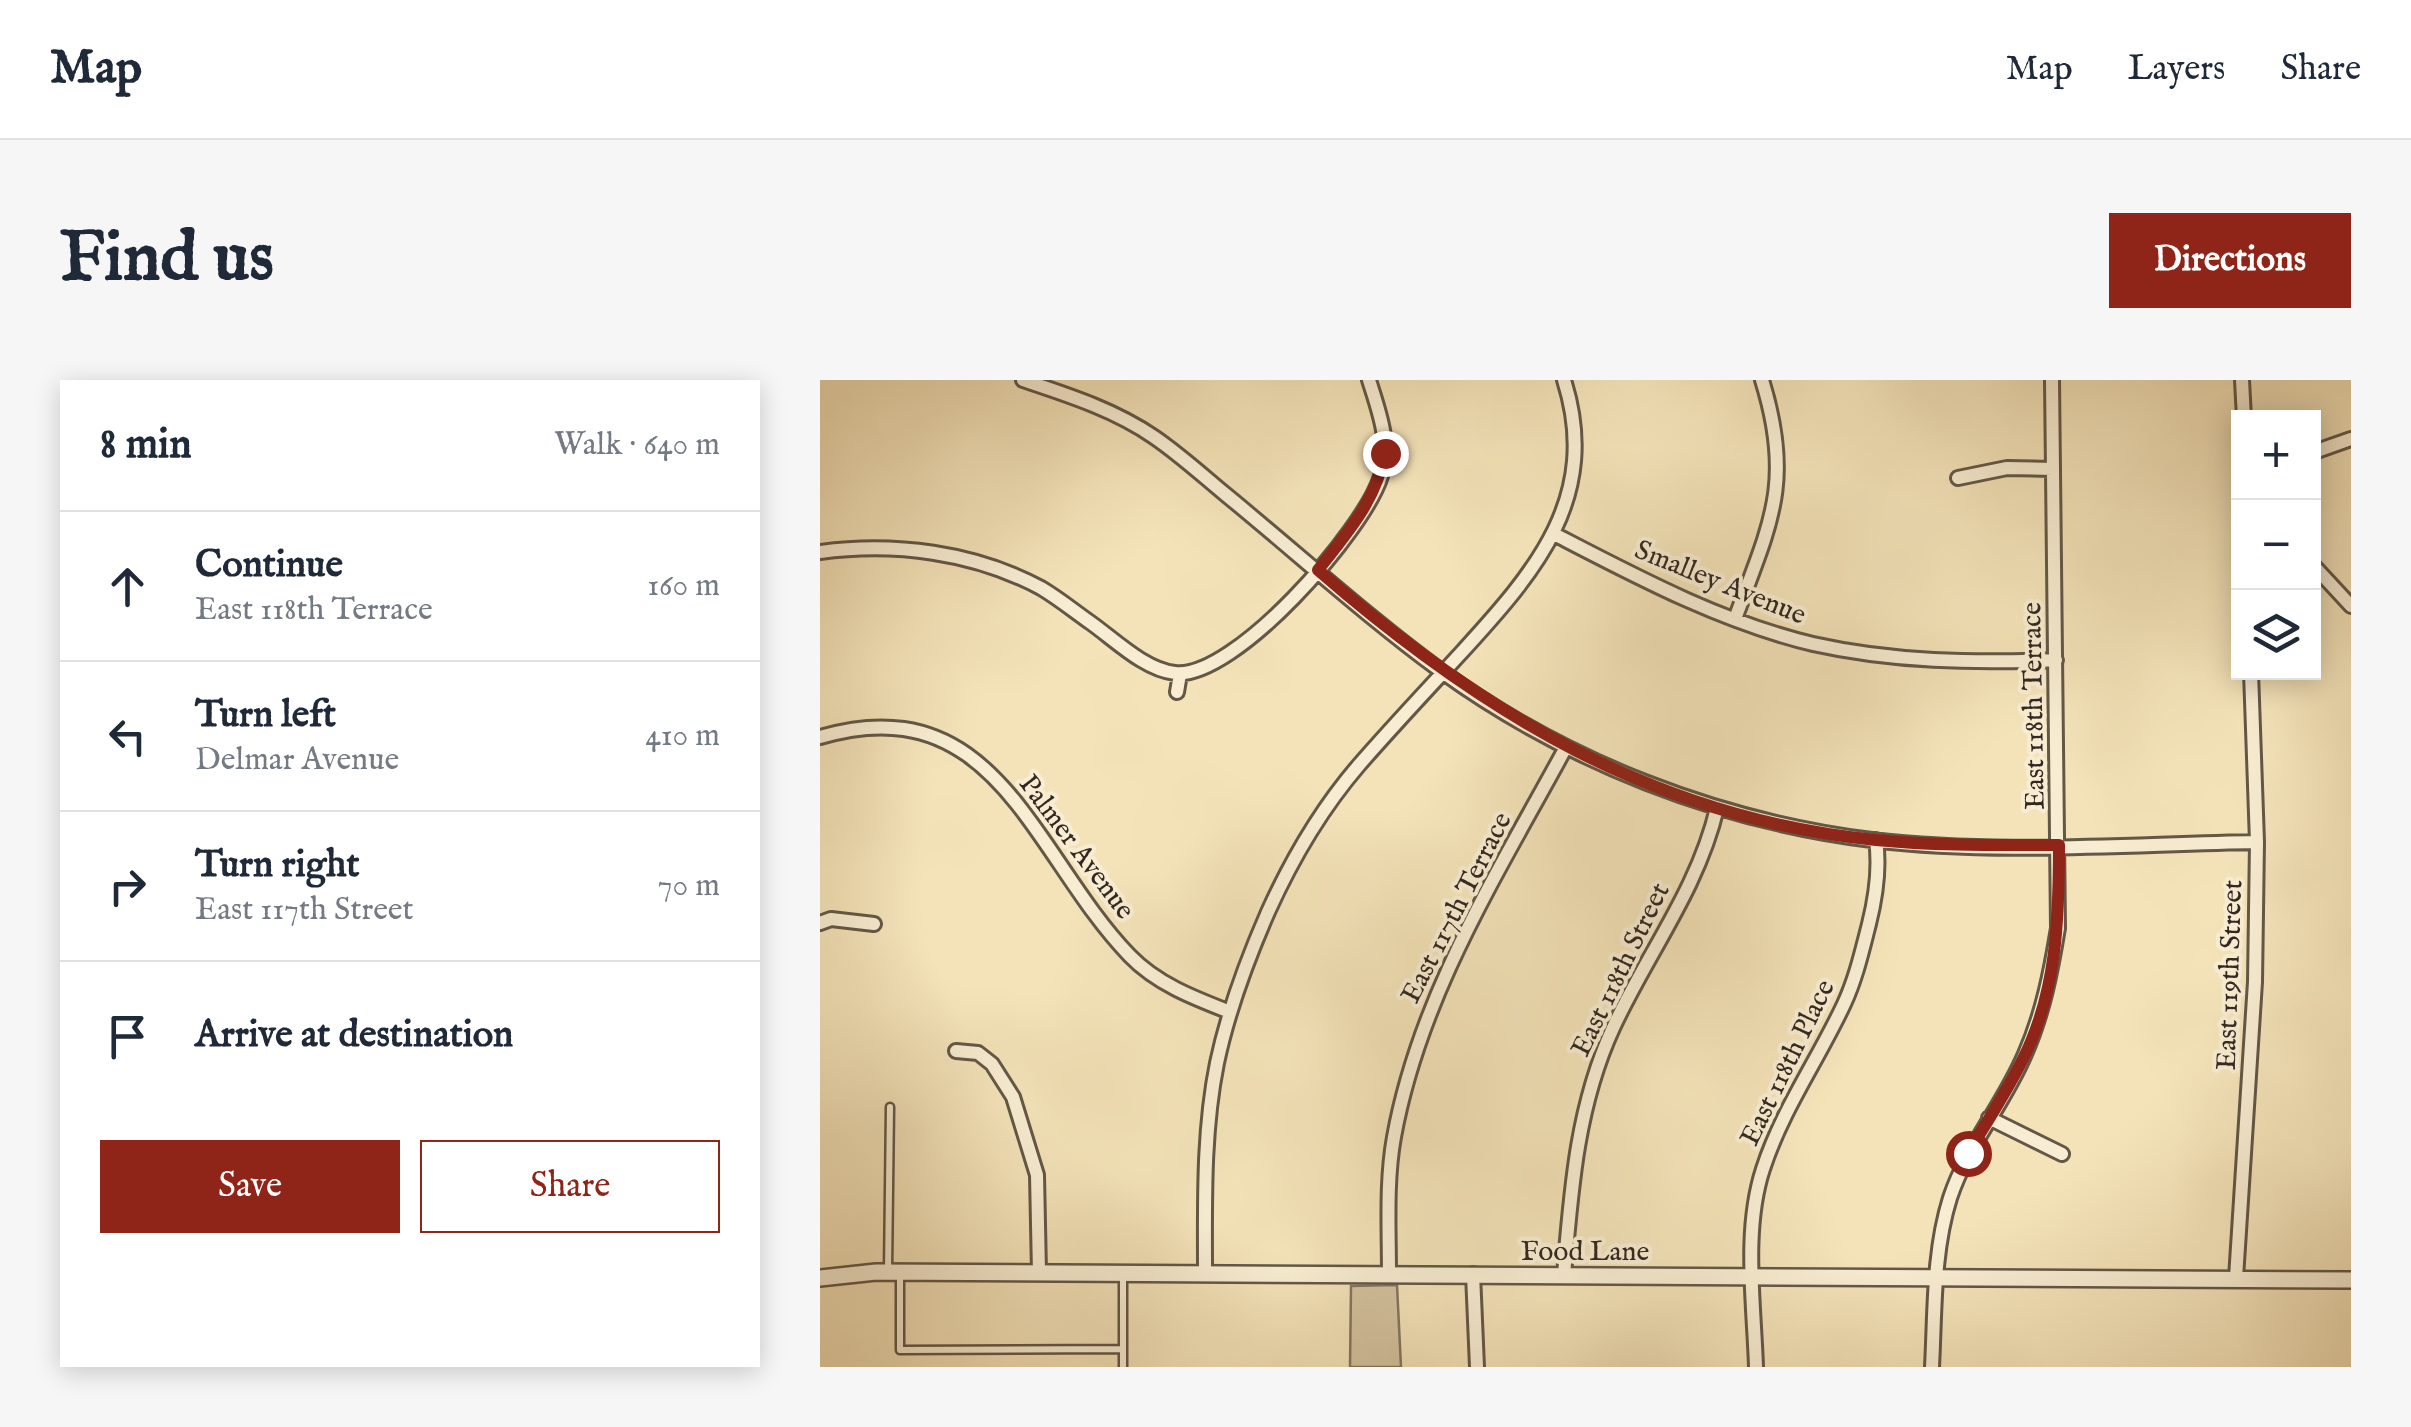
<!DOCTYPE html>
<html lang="en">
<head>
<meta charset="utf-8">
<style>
	body { margin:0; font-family:"IM FELL English",serif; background:#f6f6f7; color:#1f2937 }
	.controls { position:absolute; right:30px; top:30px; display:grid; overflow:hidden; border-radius:0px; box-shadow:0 5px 25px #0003 }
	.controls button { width:90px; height:90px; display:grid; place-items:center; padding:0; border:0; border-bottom:2px solid #e0e1e3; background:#fff; color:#1f2937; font:50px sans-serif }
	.stop { position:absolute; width:30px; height:30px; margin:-22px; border:8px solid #8f2418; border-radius:50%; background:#fff }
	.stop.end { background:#8f2418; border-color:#fff; box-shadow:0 2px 10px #0008 }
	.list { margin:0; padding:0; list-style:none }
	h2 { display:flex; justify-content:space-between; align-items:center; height:130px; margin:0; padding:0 40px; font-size:42px }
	h2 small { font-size:32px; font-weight:400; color:#747a83 }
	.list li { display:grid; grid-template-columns:65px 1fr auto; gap:30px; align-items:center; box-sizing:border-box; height:150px; padding:0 40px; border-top:2px solid #e0e1e3 }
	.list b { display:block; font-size:38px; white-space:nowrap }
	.list p { margin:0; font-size:32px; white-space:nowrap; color:#747a83 }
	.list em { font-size:32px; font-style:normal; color:#747a83 }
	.actions { display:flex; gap:20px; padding:30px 40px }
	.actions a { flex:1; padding:22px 0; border:2px solid #8f2418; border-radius:0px; text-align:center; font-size:35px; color:#8f2418 }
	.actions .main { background:#8f2418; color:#fff }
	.icon { flex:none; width:55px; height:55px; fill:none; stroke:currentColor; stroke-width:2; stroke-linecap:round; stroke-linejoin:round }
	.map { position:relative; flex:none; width:1531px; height:987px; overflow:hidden; border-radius:0px }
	header { display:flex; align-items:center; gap:60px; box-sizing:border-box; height:140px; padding:0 50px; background:#fff; border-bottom:2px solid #e0e1e3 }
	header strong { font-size:48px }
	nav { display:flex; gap:55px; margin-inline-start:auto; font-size:35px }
	.intro { display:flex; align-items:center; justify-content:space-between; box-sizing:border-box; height:240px; padding:0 60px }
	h1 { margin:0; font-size:70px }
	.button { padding:25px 45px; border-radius:0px; background:#8f2418; color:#fff; font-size:35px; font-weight:700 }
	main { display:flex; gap:60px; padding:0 60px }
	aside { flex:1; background:#fff; border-radius:0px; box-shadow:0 5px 25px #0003 }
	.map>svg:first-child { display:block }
	.green { fill:#d3c39f; stroke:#837660; stroke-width:2.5 }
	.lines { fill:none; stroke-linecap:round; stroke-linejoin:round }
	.service-casing { stroke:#635746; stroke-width:11 }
	.minor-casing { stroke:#635746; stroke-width:18 }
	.tertiary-casing { stroke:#635746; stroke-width:20 }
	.service { stroke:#f8edd2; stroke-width:6 }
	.minor { stroke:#f8edd2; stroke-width:12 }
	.tertiary { stroke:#f8edd2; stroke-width:15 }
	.route { stroke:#8f2418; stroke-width:12 }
	.labels { text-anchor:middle; stroke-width:8; stroke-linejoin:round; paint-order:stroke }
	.street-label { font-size:28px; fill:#332820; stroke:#f8edd2 }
</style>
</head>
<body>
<header>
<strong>Map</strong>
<nav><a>Map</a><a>Layers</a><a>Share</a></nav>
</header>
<div class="intro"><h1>Find us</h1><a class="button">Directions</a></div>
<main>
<aside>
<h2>8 min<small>Walk · 640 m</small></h2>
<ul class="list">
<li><svg class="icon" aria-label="ahead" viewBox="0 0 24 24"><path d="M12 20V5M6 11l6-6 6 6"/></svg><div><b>Continue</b><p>East 118th Terrace</p></div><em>160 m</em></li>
<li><svg class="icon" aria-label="left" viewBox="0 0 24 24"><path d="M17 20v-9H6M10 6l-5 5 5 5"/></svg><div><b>Turn left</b><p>Delmar Avenue</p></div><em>410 m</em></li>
<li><svg class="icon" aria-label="right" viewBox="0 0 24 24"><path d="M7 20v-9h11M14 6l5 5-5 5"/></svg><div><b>Turn right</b><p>East 117th Street</p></div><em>70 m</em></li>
<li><svg class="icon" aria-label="arrive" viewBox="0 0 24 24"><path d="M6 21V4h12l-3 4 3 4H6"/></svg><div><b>Arrive at destination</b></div></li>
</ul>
<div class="actions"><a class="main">Save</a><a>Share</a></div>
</aside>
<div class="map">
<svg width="1531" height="987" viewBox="0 0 1531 987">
	<rect width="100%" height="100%" fill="#f4e3b9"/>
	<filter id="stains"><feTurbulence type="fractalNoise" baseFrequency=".002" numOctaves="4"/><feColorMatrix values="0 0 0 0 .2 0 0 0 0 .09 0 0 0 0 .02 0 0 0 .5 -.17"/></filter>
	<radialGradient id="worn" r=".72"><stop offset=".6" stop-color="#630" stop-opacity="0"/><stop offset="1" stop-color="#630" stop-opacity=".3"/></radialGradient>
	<!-- green -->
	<path class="green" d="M577 905 581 987H530L531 906Z"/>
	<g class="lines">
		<defs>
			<path id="service" d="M68 891 70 727
				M80 893V970L302 969
				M303 987V894"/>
			<path id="minor" d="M203 0C248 15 295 30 334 57 359 74 382 95 405 114 477 173 546 236 621 291 747 382 898 441 1052 460 1178 475 1311 464 1437 462
				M1422 0 1424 38
				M1494 72 1531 59
				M1138 98 1187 88 1233 89
				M734 154C817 197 901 242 993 264 1073 282 1154 283 1236 280
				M0 172C74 162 154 172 221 208 238 218 254 231 271 243 295 260 325 290 355 293 414 300 545 150 561 96 571 62 559 32 549 0
				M1494 186 1531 226
				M915 239C950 144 974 103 942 0
				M357 312 360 294
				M0 357C177 305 213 476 310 576 337 604 374 618 410 632
				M0 543 11 539 54 544
				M136 671 158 673 172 684 193 717 217 795 219 893
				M1169 738 1242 774
				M385 894C385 823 383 752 397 683 408 631 427 580 448 532 471 481 502 428 539 385 572 347 607 310 641 273 716 191 781 117 744 0
				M569 894C569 849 566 801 574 757 600 614 678 493 746 367
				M653 894 657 987
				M744 895C751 810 757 726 793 648 827 574 878 509 897 428
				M1416 898 1435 602 1437 462 1431 292
				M936 987C934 923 923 850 943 789 962 730 998 680 1024 624 1036 598 1042 571 1049 544 1056 516 1060 488 1056 460
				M1112 987C1115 931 1113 872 1130 818 1147 766 1184 724 1205 674 1223 633 1231 591 1238 548L1232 0"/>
			<path id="tertiary" d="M0 898 56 892 1531 900"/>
		</defs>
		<!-- service casing -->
		<use href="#service" class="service-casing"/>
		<!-- minor casing -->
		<use href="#minor" class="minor-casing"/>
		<!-- tertiary casing -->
		<use href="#tertiary" class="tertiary-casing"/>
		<!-- service -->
		<use href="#service" class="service"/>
		<!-- minor -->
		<use href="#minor" class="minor"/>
		<!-- tertiary -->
		<use href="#tertiary" class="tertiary"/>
	</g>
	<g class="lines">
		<!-- route -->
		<path class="route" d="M565 73C556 121 527 153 498 190 661 332 836 439 1056 460 1117 466 1178 465 1239 465 1239 538 1237 612 1203 679 1187 711 1167 742 1148 773"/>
	</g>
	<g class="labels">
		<!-- street labels -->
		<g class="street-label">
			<text transform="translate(901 201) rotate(22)" y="10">Smalley Avenue</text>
			<text transform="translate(1212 326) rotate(-91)" y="10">East 118th Terrace</text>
			<text transform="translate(258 466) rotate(53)" y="10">Palmer Avenue</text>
			<text transform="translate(635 527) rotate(-63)" y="10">East 117th Terrace</text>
			<text transform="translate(799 589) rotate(-64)" y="10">East 118th Street</text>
			<text transform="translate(1408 595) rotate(-88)" y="10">East 119th Street</text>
			<text transform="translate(966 682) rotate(-64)" y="10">East 118th Place</text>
			<text x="765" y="880">Food Lane</text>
		</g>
	</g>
	<rect width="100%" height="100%" filter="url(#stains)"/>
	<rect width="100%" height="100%" fill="url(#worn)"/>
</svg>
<div class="controls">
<button>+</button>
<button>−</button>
<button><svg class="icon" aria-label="layers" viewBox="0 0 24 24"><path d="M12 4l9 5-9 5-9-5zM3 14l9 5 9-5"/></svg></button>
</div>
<div class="stop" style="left:1148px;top:773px"></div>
<div class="stop end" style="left:565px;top:73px"></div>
</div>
</main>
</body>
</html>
